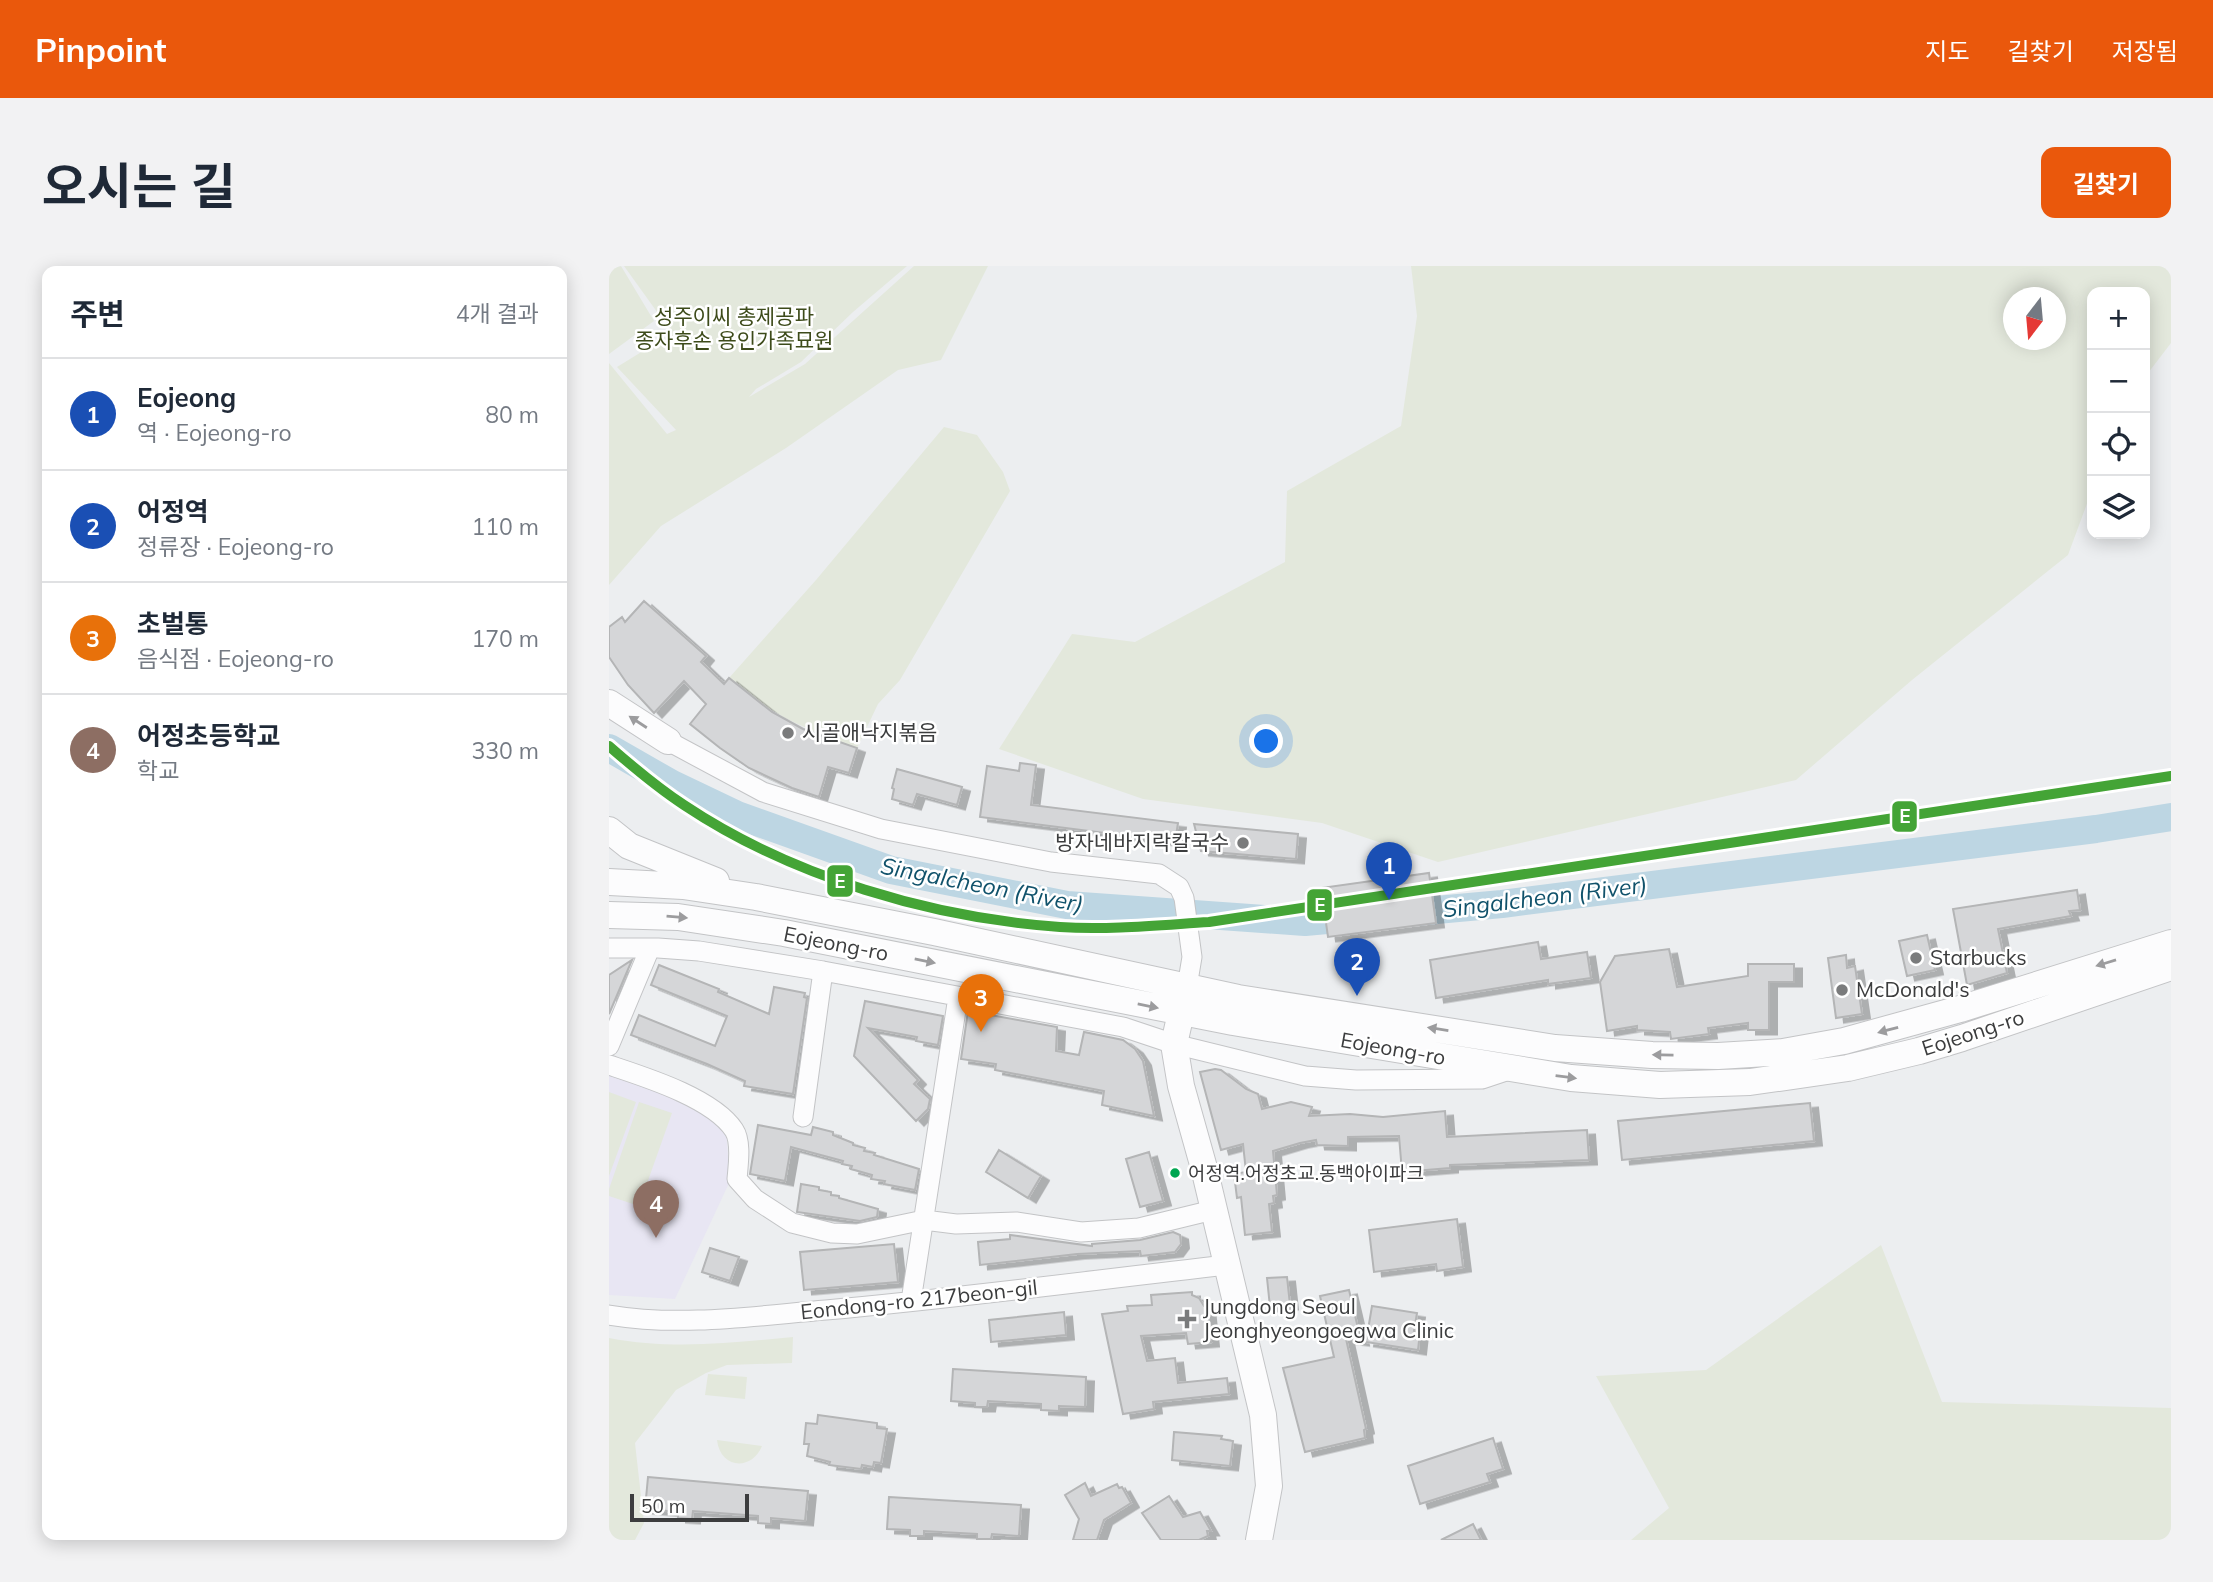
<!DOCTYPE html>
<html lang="ko">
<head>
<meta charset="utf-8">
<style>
	body { margin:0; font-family:Mulish,"Noto Sans KR",sans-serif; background:#f2f2f3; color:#1f2937 }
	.controls { position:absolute; right:21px; top:21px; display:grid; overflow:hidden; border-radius:14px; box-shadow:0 4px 18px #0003 }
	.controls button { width:63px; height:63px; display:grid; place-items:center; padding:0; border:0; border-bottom:2px solid #e0e1e3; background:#fff; color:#1f2937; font:35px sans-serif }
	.compass { position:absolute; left:1394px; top:21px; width:63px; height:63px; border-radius:50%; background:#fff; box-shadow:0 4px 18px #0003; rotate:196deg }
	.scale { position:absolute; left:21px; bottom:18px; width:119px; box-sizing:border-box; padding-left:7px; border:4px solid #3c3d3e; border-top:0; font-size:19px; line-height:24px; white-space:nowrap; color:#3c3d3e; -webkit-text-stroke:5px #fff; paint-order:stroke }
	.you { position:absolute; left:658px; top:476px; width:24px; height:24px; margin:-18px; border:5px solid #fff; border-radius:50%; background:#1a73e8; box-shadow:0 0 0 10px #1a73e833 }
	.badge { display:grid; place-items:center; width:46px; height:46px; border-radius:50%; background:#ea580c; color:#fff; font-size:23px; font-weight:700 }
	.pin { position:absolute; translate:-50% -58px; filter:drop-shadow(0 2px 4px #0008) }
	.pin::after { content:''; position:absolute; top:37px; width:24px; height:21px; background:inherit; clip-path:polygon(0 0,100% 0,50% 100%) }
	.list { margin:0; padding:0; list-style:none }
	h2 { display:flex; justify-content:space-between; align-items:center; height:91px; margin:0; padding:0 28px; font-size:30px }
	h2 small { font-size:23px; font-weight:400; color:#747a83 }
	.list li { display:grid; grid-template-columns:46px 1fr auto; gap:21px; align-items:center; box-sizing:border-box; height:112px; padding:0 28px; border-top:2px solid #e0e1e3 }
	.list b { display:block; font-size:26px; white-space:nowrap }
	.list p { margin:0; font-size:23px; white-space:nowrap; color:#747a83 }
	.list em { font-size:23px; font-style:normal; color:#747a83 }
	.icon { flex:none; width:38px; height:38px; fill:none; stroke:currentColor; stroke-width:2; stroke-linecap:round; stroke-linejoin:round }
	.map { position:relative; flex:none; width:1562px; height:1274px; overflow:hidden; border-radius:14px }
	header { display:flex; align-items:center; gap:42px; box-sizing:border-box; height:98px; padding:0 35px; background:#ea580c; color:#fff }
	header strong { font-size:33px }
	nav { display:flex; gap:38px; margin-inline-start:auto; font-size:24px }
	.intro { display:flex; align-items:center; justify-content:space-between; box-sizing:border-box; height:168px; padding:0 42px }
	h1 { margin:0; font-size:49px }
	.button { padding:18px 32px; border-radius:14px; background:#ea580c; color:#fff; font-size:24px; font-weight:700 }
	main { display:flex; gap:42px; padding:0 42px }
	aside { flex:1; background:#fff; border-radius:14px; box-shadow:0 4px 18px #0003 }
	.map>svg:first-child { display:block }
	.education { fill:#e8e6f3 }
	.green { fill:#e3e8dc; fill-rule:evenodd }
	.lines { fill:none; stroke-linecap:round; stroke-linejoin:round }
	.river { stroke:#bdd6e3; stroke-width:28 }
	.building { fill:#d5d6d8; stroke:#b4b5b6; stroke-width:2; filter:url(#shadow) }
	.minor-casing { stroke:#c3c4c6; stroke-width:21 }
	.secondary-casing { stroke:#c3c4c6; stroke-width:28 }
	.minor { stroke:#fcfcfd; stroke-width:19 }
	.secondary { stroke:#fcfcfd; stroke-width:26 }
	.rail-1-casing { stroke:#fff; stroke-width:16 }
	.rail-1 { stroke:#44a436; stroke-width:10 }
	.oneway { fill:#9c9c9e }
	.poi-dot { fill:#7a7b7c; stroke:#fff; stroke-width:2.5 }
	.bus-dot { fill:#00a651; stroke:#fff; stroke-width:2.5 }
	.labels { text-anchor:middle; stroke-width:5; stroke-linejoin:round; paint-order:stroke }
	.bus-label { font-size:19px; fill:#3c3d3e; stroke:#fff; text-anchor:start }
	.park-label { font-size:21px; fill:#3d4b1a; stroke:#fff }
	.poi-label { font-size:21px; fill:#3c3d3e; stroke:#fff; text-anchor:start }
	.street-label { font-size:21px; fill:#3c3d3e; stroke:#fff }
	.water-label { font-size:23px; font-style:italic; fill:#10526b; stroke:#fff }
	.line-badge { stroke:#fff; stroke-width:2.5 }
	.badge-label { font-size:19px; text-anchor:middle; font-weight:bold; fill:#fff }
</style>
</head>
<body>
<header>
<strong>Pinpoint</strong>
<nav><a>지도</a><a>길찾기</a><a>저장됨</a></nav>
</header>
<div class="intro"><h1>오시는 길</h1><a class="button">길찾기</a></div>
<main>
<aside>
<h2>주변<small>4개 결과</small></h2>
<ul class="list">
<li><span class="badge" style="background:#1a4fb4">1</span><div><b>Eojeong</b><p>역 · Eojeong-ro</p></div><em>80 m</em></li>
<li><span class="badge" style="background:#1a4fb4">2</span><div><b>어정역</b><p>정류장 · Eojeong-ro</p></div><em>110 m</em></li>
<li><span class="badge" style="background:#e8710a">3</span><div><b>초벌통</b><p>음식점 · Eojeong-ro</p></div><em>170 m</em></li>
<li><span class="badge" style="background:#8d6e63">4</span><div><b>어정초등학교</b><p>학교</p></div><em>330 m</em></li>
</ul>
</aside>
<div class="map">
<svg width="1562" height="1274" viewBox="0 0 1562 1274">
	<defs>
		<filter id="shadow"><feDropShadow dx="8" dy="4.5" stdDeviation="0" flood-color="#0004"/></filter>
	</defs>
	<rect width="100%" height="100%" fill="#eceef0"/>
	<!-- education -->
	<path class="education" d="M0 808 91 842 117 864 121 915 66 1033 0 1029Z"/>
	<!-- green -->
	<path class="green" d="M0 0H12L45 55 0 88Z
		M15 0H298L244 46 192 96 147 123 140 131 196 98 305 0H379L332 94 289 104 177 182 52 260 0 319V97L58 168 67 164 8 101 60 69 61 64Z
		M802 0H1562V77L1536 111V26H1483V224L1459 289 1303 414 1187 514 829 596 713 557 534 533 390 483 463 368 526 376 676 296 678 225 792 160 808 50ZM1405 32H1447V74H1405Z
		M335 161 368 169 394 206 401 225 291 414 269 438 248 482C199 464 159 448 120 412L207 314Z
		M0 826 27 836 0 910Z
		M30 836 63 847 30 940 0 930V923Z
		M1272 979 1333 1136 1562 1142V1274H1022L1060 1242 987 1110 1097 1104Z
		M184 1071 183 1097 118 1099 97 1107 67 1124 26 1177 35 1257 26 1274H0V1072C62 1084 122 1077 184 1071Z
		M99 1108 138 1111 136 1133 96 1129Z
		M108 1174 153 1180C142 1206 111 1202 108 1174Z"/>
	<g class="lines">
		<!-- river -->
		<path class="river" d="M0 482 63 518 128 549 282 604 458 639 696 656 893 638 1487 563 1562 551"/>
	</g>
	<!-- building -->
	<path class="building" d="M35 335 97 390 92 396 115 418 120 412 163 446 194 463 248 482 240 507 219 501 210 531 183 522 140 502 111 482 81 458 97 438 75 415 45 447 19 419 0 391V361L13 351 16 356Z
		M411 497 427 499 422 539 569 557 566 576 371 551 378 500 410 505Z
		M288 503 353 521 348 539 308 528 304 539 283 533 285 523 283 522Z
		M585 558 689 568 687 593 592 585Z
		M820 607 827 657 719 671 712 622Z
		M1468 624 1471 644 1460 645 1462 650 1389 663 1398 707 1358 719 1344 643Z
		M1318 669 1326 704 1298 710 1290 675Z
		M929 676 932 693 978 686 982 712 939 718V714L827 732 821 694Z
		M1060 683 1068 721 1139 710V698H1185V716H1160V764H1139V757L1099 762 1100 768 1062 773 1061 766 1028 764V760L998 765 991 716 1006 690Z
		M1237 689 1238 702 1246 700 1253 748 1227 752 1219 692Z
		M23 694 0 748V709Z
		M50 699 110 723 109 726 160 748 165 721 196 727 195 731 198 732 184 828 135 820 136 815 98 798 22 769 30 749 106 780 118 750 42 719Z
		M256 735 334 750 329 779 307 775 308 771 259 762 309 814 305 818 321 833 319 843 307 855 245 790Z
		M359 745 448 761 447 785 470 789 475 766 514 774 526 783 534 795 545 850 493 839 495 825 386 804 387 798 352 793Z
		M606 803 612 804 637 823 649 828 653 843 682 836 703 841 700 850 741 848 774 851 836 845 838 871 978 864 980 894 841 899V902L793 906 790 870 739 871V880L708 879 707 874 691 877 664 885 668 929 664 930 665 937 660 938 663 966 636 969 632 931 628 932 625 908 637 906 634 878 612 884 591 806Z
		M1201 837 1205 875 1013 894 1009 855Z
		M149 859 202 869 204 861 224 866V869L244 877V879L256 882 255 885 266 887 265 889 310 903 306 924 275 918 276 915 262 913 263 909 242 903 243 900 233 898 234 895 182 881 176 915 141 908Z
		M390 884 432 910 419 932 377 906Z
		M540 886 554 935 531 941 517 893Z
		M192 918 210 921V924L222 926V929L230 930V932L269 943 268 951 251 955 188 946Z
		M848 953 854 1001 828 1005 827 998 765 1006 760 964Z
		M564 966 571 969 572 978 566 986 532 990 531 985 468 988 371 999 369 976 401 973V969L483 980V978L531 974Z
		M285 978 289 1016 195 1024 191 986Z
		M101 982 130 991 121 1015 93 1006Z
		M678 1011 681 1039 661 1041 658 1012Z
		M740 1024 752 1075 737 1073 757 1163 755 1164 756 1172 696 1186 674 1102 725 1091 711 1030Z
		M583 1026V1029L590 1032 595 1040H598L602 1076 579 1078 577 1067 532 1070 538 1095 566 1092 569 1117 618 1112 620 1128 544 1136 545 1143 514 1148 493 1048 519 1045 518 1040 543 1039 542 1029Z
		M763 1040 808 1047 805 1065 811 1066 809 1084 757 1076Z
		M455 1046 457 1069 382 1076 380 1054Z
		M344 1103 477 1111 476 1141 450 1140V1145L432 1144V1138L379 1135 378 1141H366V1137L342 1135Z
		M209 1149 268 1157V1162L278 1163 272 1197 265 1196 264 1201 253 1199 252 1203 220 1199 221 1196 198 1190 200 1178H195L197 1157 208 1158Z
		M565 1166 613 1170 612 1173 624 1175 621 1200 563 1194Z
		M884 1172 894 1203 878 1208 881 1216 811 1238 799 1200Z
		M39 1211 199 1225 196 1255 162 1252V1258L149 1257V1250L84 1245 83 1253 69 1252V1246L36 1243Z
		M476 1217 482 1230 508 1218 510 1222 513 1221 522 1237 495 1254 488 1274H464L470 1253 456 1229Z
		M560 1230 574 1251 591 1246 602 1265H598L599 1270 590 1274H552L533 1247Z
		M280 1231 412 1239 410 1270 383 1268 382 1273H368V1268L315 1265V1270H301V1264L278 1263Z
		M864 1258 872 1274H832Z"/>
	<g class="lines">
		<defs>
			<path id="minor" d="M59 475 154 526 272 563 442 596 550 608 570 621 575 632 583 691 578 721
				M0 682H49L90 685 214 705 514 761 565 778 696 810 747 814 873 813 903 803
				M0 780 41 682
				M0 799C36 811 104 832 125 864 133 876 129 900 128 913L146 933 183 957 223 967 248 968 315 954 347 958 407 956 472 966 530 962 604 944
				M194 851 214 705
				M302 1035 349 731
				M0 1049C72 1061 145 1050 217 1044 351 1032 485 1014 618 999"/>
			<path id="secondary" d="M0 437 59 475
				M0 564 20 580 107 615
				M0 616 74 620 147 631 325 666 629 732 946 782 1043 789 1109 790 1174 786 1235 775 1351 743 1562 677
				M0 649 69 651 175 667 624 756 962 812 1051 819 1141 816 1239 802 1310 785 1353 772 1562 701
				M576 729 565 778 572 820 595 902 654 1149 660 1220 650 1274"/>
		</defs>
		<!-- minor casing -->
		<use href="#minor" class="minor-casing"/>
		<!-- secondary casing -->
		<use href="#secondary" class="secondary-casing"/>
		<!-- minor -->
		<use href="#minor" class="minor"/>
		<!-- secondary -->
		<use href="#secondary" class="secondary"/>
		<defs>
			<path id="rail-1" d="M0 480C24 501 49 522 75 539 183 611 323 652 451 661 501 664 551 659 600 656L1562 510"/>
		</defs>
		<!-- rail-1 casing -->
		<use href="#rail-1" class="rail-1-casing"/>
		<!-- rail-1 -->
		<use href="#rail-1" class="rail-1"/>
	</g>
	<!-- one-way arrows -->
	<defs><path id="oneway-solid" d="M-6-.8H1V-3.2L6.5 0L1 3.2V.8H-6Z" transform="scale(1.75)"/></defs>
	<g class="oneway">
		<use href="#oneway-solid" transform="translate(29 456) rotate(-147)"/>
		<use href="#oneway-solid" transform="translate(68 651) rotate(5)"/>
		<use href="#oneway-solid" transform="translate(316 695) rotate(11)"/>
		<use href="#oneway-solid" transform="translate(1497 697) rotate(163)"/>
		<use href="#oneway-solid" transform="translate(539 740) rotate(11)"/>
		<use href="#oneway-solid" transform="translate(829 763) rotate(-171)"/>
		<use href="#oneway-solid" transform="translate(1279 764) rotate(165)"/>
		<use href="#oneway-solid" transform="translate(1054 789) rotate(-179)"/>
		<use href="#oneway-solid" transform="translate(957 811) rotate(7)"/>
	</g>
	<!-- markers -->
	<g class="poi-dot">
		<circle cx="179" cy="467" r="7"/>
		<circle cx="634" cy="577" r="7"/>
		<circle cx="1307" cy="692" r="7"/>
		<circle cx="1233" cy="724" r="7"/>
		<path d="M574.5 1042.5h7v7h7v7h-7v7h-7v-7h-7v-7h7z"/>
	</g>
	<circle class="bus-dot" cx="566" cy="907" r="6"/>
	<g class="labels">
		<!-- bus labels -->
		<g class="bus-label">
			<text x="579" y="914">어정역.어정초교.동백아이파크</text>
		</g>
		<!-- park labels -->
		<g class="park-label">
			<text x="125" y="58">성주이씨 총제공파<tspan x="125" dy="24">종자후손 용인가족묘원</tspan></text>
		</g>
		<!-- poi labels -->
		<g class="poi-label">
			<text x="193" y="474">시골애낙지볶음</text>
			<text x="620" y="584" text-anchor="end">방자네바지락칼국수</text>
			<text x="1321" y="699">Starbucks</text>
			<text x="1247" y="731">McDonald's</text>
			<text x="594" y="1048">Jungdong Seoul<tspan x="594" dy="24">Jeonghyeongoegwa Clinic</tspan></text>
		</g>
		<!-- street labels -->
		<g class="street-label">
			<text transform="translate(227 678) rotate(11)" y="7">Eojeong-ro</text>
			<text transform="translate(1364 767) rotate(-18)" y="7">Eojeong-ro</text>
			<text transform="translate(784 783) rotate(10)" y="7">Eojeong-ro</text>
			<text transform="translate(310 1034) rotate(-6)" y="7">Eondong-ro 217beon-gil</text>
		</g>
		<!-- water labels -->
		<g class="water-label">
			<text transform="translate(373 619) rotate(11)" y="8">Singalcheon (River)</text>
			<text transform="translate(936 631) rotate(-7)" y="8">Singalcheon (River)</text>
		</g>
	</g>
	<g class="line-badge">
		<rect x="1282" y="534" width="27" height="33" rx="7" fill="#44a436"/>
		<rect x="217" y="598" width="28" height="34" rx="7" fill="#44a436"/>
		<rect x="697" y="622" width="27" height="34" rx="7" fill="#44a436"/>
	</g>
	<g class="badge-label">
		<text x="1296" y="557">E</text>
		<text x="231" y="622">E</text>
		<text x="711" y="646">E</text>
	</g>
</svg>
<div class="controls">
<button>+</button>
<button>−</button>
<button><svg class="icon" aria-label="locate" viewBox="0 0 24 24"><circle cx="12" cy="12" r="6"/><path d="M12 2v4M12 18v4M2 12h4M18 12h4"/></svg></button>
<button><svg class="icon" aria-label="layers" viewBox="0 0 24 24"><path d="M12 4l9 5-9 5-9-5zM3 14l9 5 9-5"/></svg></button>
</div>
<svg class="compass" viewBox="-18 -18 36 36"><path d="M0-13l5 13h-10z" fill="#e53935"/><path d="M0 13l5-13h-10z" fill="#747a83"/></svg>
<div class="scale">50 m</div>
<div class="you"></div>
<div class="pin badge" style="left:780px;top:634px;background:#1a4fb4">1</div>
<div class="pin badge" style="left:748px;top:730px;background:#1a4fb4">2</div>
<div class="pin badge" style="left:372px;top:766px;background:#e8710a">3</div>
<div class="pin badge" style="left:47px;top:972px;background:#8d6e63">4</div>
</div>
</main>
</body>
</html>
